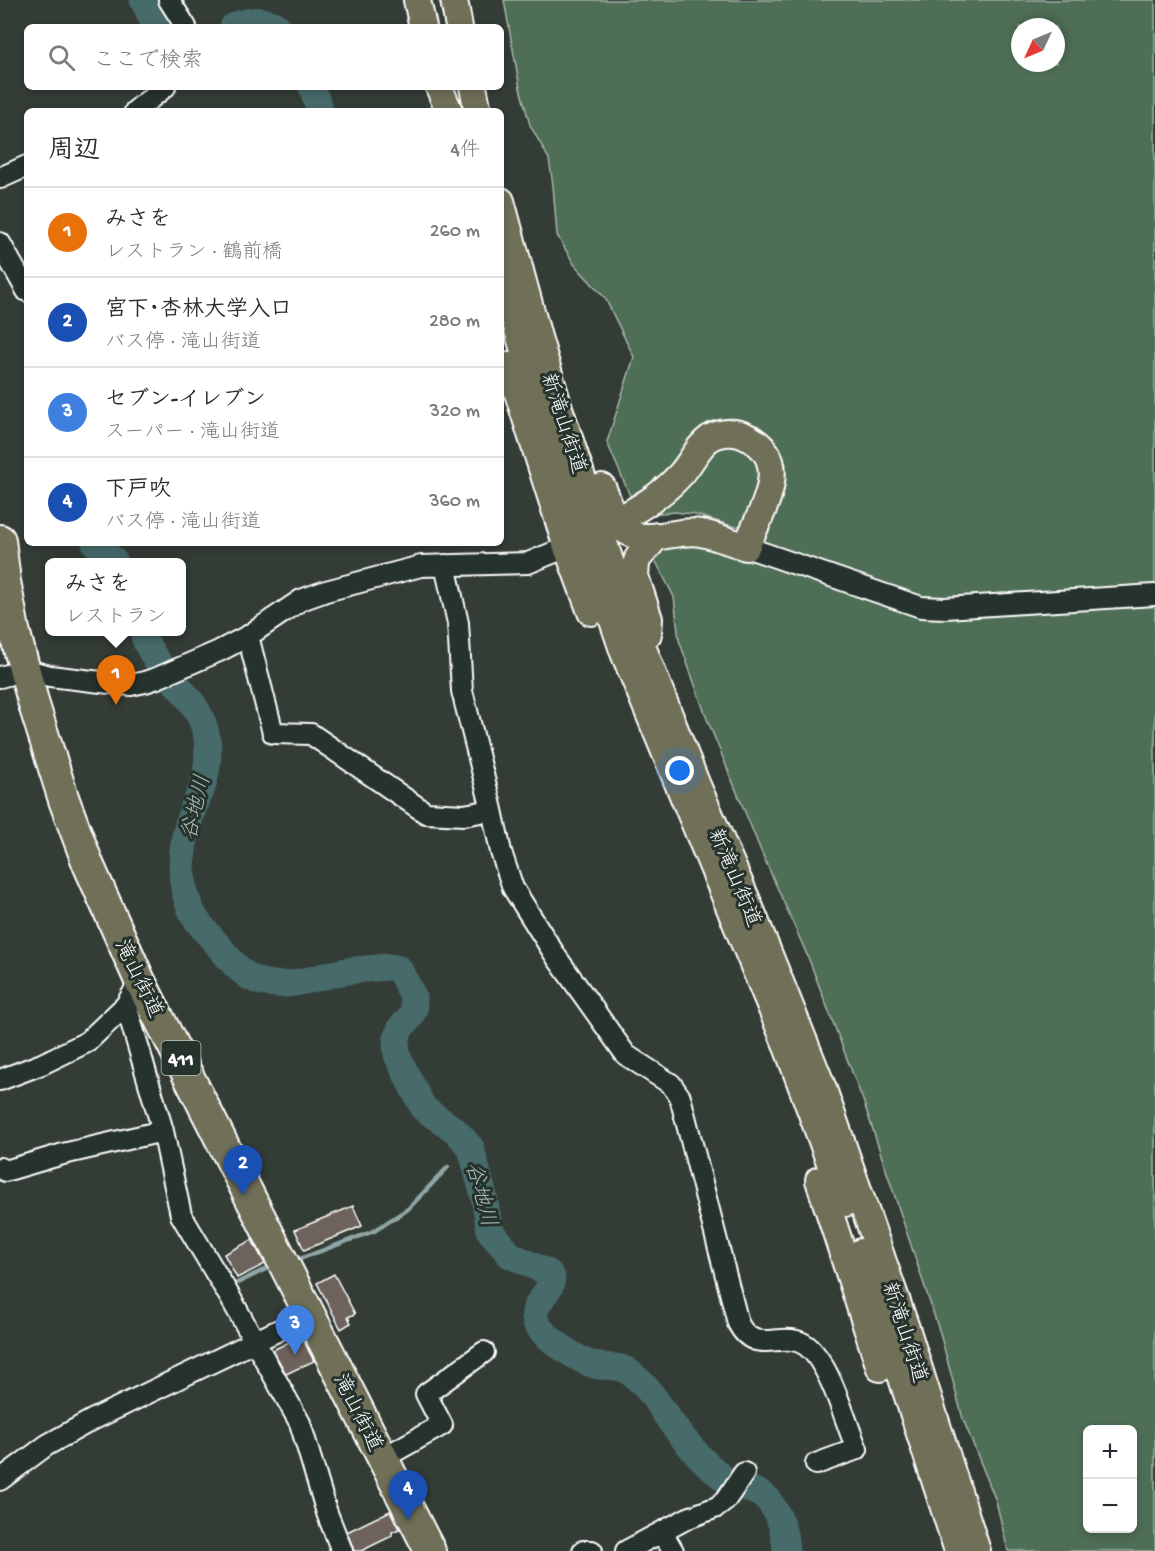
<!DOCTYPE html>
<html lang="ja">
<head>
<meta charset="utf-8">
<style>
	body { margin:0; font-family:"Gochi Hand","Klee One",sans-serif; background:#f2f2f3; color:#2b2b33 }
	.controls { position:absolute; right:18px; bottom:18px; display:grid; overflow:hidden; border-radius:9px; box-shadow:0 3px 9px #0003 }
	.controls button { width:54px; height:54px; display:grid; place-items:center; padding:0; border:0; border-bottom:2px solid #e1e1e2; background:#fff; color:#2b2b33; font:30px sans-serif }
	.compass { position:absolute; left:1011px; top:18px; width:54px; height:54px; border-radius:50%; background:#fff; box-shadow:0 3px 9px #0003; rotate:226deg }
	.you { position:absolute; left:680px; top:771px; width:21px; height:21px; margin:-15px; border:4px solid #fff; border-radius:50%; background:#1a73e8; box-shadow:0 0 0 9px #1a73e833 }
	.badge { display:grid; place-items:center; width:39px; height:39px; border-radius:50%; background:#8a5d65; color:#fff; font-size:20px; font-weight:700 }
	.pin { position:absolute; translate:-50% -50px; filter:drop-shadow(0 2px 3px #0008) }
	.pin::after { content:''; position:absolute; top:32px; width:21px; height:18px; background:inherit; clip-path:polygon(0 0,100% 0,50% 100%) }
	.popup { position:absolute; left:45px; top:558px; width:141px; height:78px; box-sizing:border-box; display:grid; place-content:center; border-radius:9px; background:#fff; filter:drop-shadow(0 2px 4px #0005); font-size:20px; white-space:nowrap; color:#7c7c81 }
	.popup b { font-size:22px; color:#2b2b33 }
	.popup::after { content:''; position:absolute; left:50%; top:100%; margin-left:-12px; border:12px solid transparent; border-top-color:#fff }
	.list { margin:0; padding:0; list-style:none }
	h2 { display:flex; justify-content:space-between; align-items:center; height:78px; margin:0; padding:0 24px; font-size:26px }
	h2 small { font-size:20px; font-weight:400; color:#7c7c81 }
	.list li { display:grid; grid-template-columns:39px 1fr auto; gap:18px; align-items:center; box-sizing:border-box; height:90px; padding:0 24px; border-top:2px solid #e1e1e2 }
	.list b { display:block; font-size:22px; white-space:nowrap }
	.list p { margin:0; font-size:20px; white-space:nowrap; color:#7c7c81 }
	.list em { font-size:20px; font-style:normal; color:#7c7c81 }
	.icon { flex:none; width:33px; height:33px; fill:none; stroke:currentColor; stroke-width:2; stroke-linecap:round; stroke-linejoin:round }
	.map { position:relative; flex:none; width:1155px; height:1551px; overflow:hidden }
	.search { position:absolute; background:#fff; box-shadow:0 3px 9px #0003; left:24px; top:24px; width:480px; height:66px; display:flex; align-items:center; gap:15px; box-sizing:border-box; padding:0 21px; border-radius:9px; color:#7c7c81; font-size:22px }
	.panel { position:absolute; background:#fff; box-shadow:0 3px 9px #0003; left:24px; top:108px; width:480px; height:438px; border-radius:9px }
	.map>svg:first-child { display:block }
	.green { fill:#4f6e57; stroke:#a7b6ab; stroke-width:1.5; fill-rule:evenodd }
	.lines { fill:none; stroke-linecap:round; stroke-linejoin:round }
	.stream { stroke:#90a6a6; stroke-width:4.5 }
	.river { stroke:#466a6b; stroke-width:27 }
	.building { fill:#6e625b; stroke:#fff; stroke-width:1.5 }
	.minor-casing { stroke:#fff; stroke-width:24 }
	.major-casing { stroke:#fff; stroke-width:30 }
	.highway-casing { stroke:#fff; stroke-width:34 }
	.minor { stroke:#26332d; stroke-width:20 }
	.major { stroke:#706f59; stroke-width:26 }
	.highway { stroke:#706f59; stroke-width:30 }
	.labels { text-anchor:middle; stroke-width:6; stroke-linejoin:round; paint-order:stroke }
	.shield { fill:#26332d; stroke:#bec2c0; stroke-width:1.5 }
	.shield-label { font-size:20px; font-weight:bold; fill:#fff }
	.street-label { font-size:21px; fill:#fff; stroke:#26332d }
	.water-label { font-size:22px; font-style:italic; fill:#acbcbc; stroke:#26332d }
</style>
</head>
<body>
<div class="map">
<svg width="1155" height="1551" viewBox="0 0 1155 1551">
	<rect width="100%" height="100%" fill="#343c36"/>
	<filter id="ink" filterUnits="userSpaceOnUse"><feTurbulence type="fractalNoise" baseFrequency=".0167" numOctaves="2"/><feDisplacementMap in="SourceGraphic" scale="12" xChannelSelector="R" yChannelSelector="G"/><feConvolveMatrix kernelMatrix="1 2 1 2 8 2 1 2 1" color-interpolation-filters="sRGB"/></filter>
	<g filter="url(#ink)">
		<!-- green -->
		<path class="green" d="M504 0H1155V1551H1008L996 1501 963 1419 940 1333 864 1103 808 957 761 851 707 719 679 640 674 597 654 558C658 554 663 547 668 544 690 532 734 552 756 562L784 490 786 465 773 438 757 425 732 423 663 477 630 496 607 442 634 357 605 298 574 264 557 235 553 185 549 159 530 125 520 88ZM1020 27H1056V63H1020ZM1088 1430H1132V1528H1088Z
			M741 442 763 468 764 484 745 523 736 527 693 514 674 512 648 514 717 444Z"/>
		<g class="lines">
			<!-- stream -->
			<path class="stream" d="M297 1260 374 1231 408 1209 448 1167
				M231 1286 274 1265"/>
			<!-- river -->
			<path class="river" d="M143 0 156 27
				M233 27C247 19 264 18 278 27
				M312 87 320 111
				M95 543 115 562
				M143 632C152 671 195 690 205 730 210 746 208 769 203 784 201 793 196 801 193 809 180 843 176 887 196 919 202 928 210 936 217 944 229 958 242 977 261 982 283 988 306 981 328 975 344 971 361 969 377 968 386 967 390 966 399 969L413 996 414 1009 410 1018 401 1027 396 1040 397 1055 410 1082 424 1109 455 1130 471 1148 484 1197 490 1231 510 1255 549 1273 552 1277C552 1294 529 1304 536 1322 542 1337 583 1364 599 1366 610 1367 619 1365 629 1372 648 1385 660 1407 673 1425 687 1444 704 1463 723 1478 736 1487 757 1488 768 1500 780 1514 785 1533 786 1551"/>
		</g>
		<!-- building -->
		<path class="building" d="M353 1206 362 1226 304 1250 295 1230Z
			M252 1240 265 1264 237 1278 224 1254Z
			M334 1274 355 1314 348 1317 351 1323 341 1329 317 1283Z
			M301 1336 314 1361 286 1374 273 1350Z
			M390 1511 399 1529 392 1532V1536L361 1551H354L347 1532Z"/>
		<g class="lines">
			<defs>
				<path id="minor" d="M169 0 186 27
					M135 111 165 87
					M0 178 27 166
					M0 243 27 291
					M746 547 921 607 945 608 1155 595
					M445 565 458 623 462 691 492 810 501 852 513 888 557 958 626 1055 671 1084 680 1097 738 1323C755 1358 783 1328 807 1346 830 1364 845 1421 857 1449L816 1464
					M248 636 273 733 311 734 426 813 464 815 492 810
					M0 677 26 670 50 676 118 684 131 685 145 682 157 678 219 651 248 636 301 600 326 591 421 566 528 563 567 547
					M140 981 126 1005 163 1131 181 1215 230 1297 300 1423 327 1513 342 1551
					M0 1080 42 1064 87 1042 126 1005
					M0 1168 5 1171 63 1154 163 1131
					M383 1458 442 1425 426 1394 484 1352
					M0 1480 47 1445 92 1420 310 1315
					M662 1532 673 1551
					M583 1551H592
					M626 1551 688 1518 717 1507 725 1501 744 1473"/>
				<path id="major" d="M417 0 423 27
					M454 0 459 27
					M439 87 449 111
					M473 87 478 111
					M501 201 538 337 559 408 618 585 696 783 749 905 822 1086 907 1331 977 1551
					M501 271 539 403 624 653 785 1041 845 1203
					M509 365 567 547 591 612
					M602 487C609 501 611 518 623 529 645 547 677 528 701 533 716 536 731 542 746 547 761 511 796 459 745 436 735 431 720 432 710 438 698 446 691 463 681 474 666 491 647 504 627 515
					M648 634 649 619 635 576 636 564 638 558 657 536
					M819 1180 880 1368
					M861 1252 958 1551"/>
				<path id="highway" d="M0 540 5 581 14 630 34 705 64 800 88 864 140 981 430 1551"/>
			</defs>
			<!-- minor casing -->
			<use href="#minor" class="minor-casing"/>
			<!-- major casing -->
			<use href="#major" class="major-casing"/>
			<!-- highway casing -->
			<use href="#highway" class="highway-casing"/>
			<!-- minor -->
			<use href="#minor" class="minor"/>
			<!-- major -->
			<use href="#major" class="major"/>
			<!-- highway -->
			<use href="#highway" class="highway"/>
		</g>
	</g>
	<g class="labels">
		<!-- shield labels -->
		<rect class="shield" x="161.5" y="1041" width="39" height="34" rx="4.5"/>
		<g class="shield-label">
			<text x="181" y="1065">411</text>
		</g>
		<!-- street labels -->
		<g class="street-label">
			<text transform="translate(565 423) rotate(72)" y="7">新滝山街道</text>
			<text transform="translate(736 877) rotate(67)" y="7">新滝山街道</text>
			<text transform="translate(140 978) rotate(64)" y="7">滝山街道</text>
			<text transform="translate(906 1332) rotate(72)" y="7">新滝山街道</text>
			<text transform="translate(359 1412) rotate(63)" y="7">滝山街道</text>
		</g>
		<!-- water labels -->
		<g class="water-label">
			<text transform="translate(194 807) rotate(-77)" y="8">谷地川</text>
			<text transform="translate(483 1194) rotate(75)" y="8">谷地川</text>
		</g>
	</g>
</svg>
<div class="controls">
<button>+</button>
<button>−</button>
</div>
<svg class="compass" viewBox="-18 -18 36 36"><path d="M0-13l5 13h-10z" fill="#e53935"/><path d="M0 13l5-13h-10z" fill="#7c7c81"/></svg>
<div class="you"></div>
<div class="pin badge" style="left:116px;top:705px;background:#e8710a">1</div>
<div class="popup"><b>みさを</b>レストラン</div>
<div class="pin badge" style="left:243px;top:1195px;background:#1a4fb4">2</div>
<div class="pin badge" style="left:295px;top:1355px;background:#3f7fe0">3</div>
<div class="pin badge" style="left:408px;top:1520px;background:#1a4fb4">4</div>
<div class="search"><svg class="icon" aria-label="search" viewBox="0 0 24 24"><circle cx="10" cy="10" r="6"/><path d="M15 15l6 6"/></svg>ここで検索</div>
<section class="panel">
<h2>周辺<small>4件</small></h2>
<ul class="list">
<li><span class="badge" style="background:#e8710a">1</span><div><b>みさを</b><p>レストラン · 鶴前橋</p></div><em>260 m</em></li>
<li><span class="badge" style="background:#1a4fb4">2</span><div><b>宮下･杏林大学入口</b><p>バス停 · 滝山街道</p></div><em>280 m</em></li>
<li><span class="badge" style="background:#3f7fe0">3</span><div><b>セブン-イレブン</b><p>スーパー · 滝山街道</p></div><em>320 m</em></li>
<li><span class="badge" style="background:#1a4fb4">4</span><div><b>下戸吹</b><p>バス停 · 滝山街道</p></div><em>360 m</em></li>
</ul>
</section>
</div>
</body>
</html>
